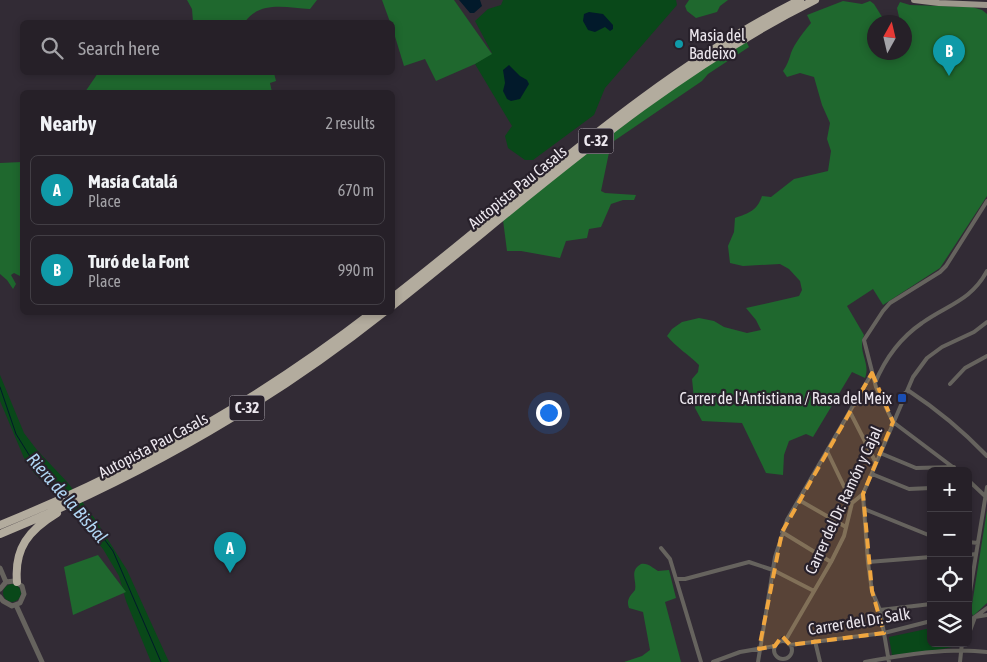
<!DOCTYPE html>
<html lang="en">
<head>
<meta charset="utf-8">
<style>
	body { margin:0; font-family:"Asap Condensed",sans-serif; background:#322d34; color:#f1f3f6 }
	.controls { position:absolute; right:15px; bottom:15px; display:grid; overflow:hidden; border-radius:8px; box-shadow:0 2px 8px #0003 }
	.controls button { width:45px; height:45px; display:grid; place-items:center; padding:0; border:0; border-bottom:1px solid #423e45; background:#262028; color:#f1f3f6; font:25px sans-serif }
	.compass { position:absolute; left:867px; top:15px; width:45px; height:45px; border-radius:50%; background:#262028; box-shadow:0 2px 8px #0003; rotate:8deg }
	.you { position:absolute; left:548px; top:412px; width:18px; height:18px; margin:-12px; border:4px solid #fff; border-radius:50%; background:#1a73e8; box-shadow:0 0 0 8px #1a73e833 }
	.badge { display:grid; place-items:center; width:32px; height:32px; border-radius:50%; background:#f0a63f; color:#fff; font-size:16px; font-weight:700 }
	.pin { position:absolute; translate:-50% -41px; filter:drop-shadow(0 1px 2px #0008) }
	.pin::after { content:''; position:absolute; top:26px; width:18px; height:15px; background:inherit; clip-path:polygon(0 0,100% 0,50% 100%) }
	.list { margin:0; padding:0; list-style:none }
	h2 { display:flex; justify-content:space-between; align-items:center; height:65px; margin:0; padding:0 20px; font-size:21px }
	h2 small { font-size:16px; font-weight:400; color:#a4a3a8 }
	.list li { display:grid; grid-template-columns:32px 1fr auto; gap:15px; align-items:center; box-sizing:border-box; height:70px; margin:0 10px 10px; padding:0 10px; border:1px solid #423e45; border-radius:8px }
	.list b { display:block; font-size:19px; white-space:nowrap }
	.list p { margin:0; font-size:16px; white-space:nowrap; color:#a4a3a8 }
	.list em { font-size:16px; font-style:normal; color:#a4a3a8 }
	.icon { flex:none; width:28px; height:28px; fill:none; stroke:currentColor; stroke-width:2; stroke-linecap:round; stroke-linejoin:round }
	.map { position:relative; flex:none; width:987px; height:662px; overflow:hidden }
	.search { position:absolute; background:#262028; box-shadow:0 2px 8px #0003; left:20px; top:20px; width:375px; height:55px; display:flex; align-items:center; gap:12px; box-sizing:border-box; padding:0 18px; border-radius:8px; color:#a4a3a8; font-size:19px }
	.panel { position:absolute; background:#262028; box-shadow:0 2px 8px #0003; left:20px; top:90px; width:375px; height:225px; border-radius:8px }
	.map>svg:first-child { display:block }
	.green { fill:#094819 }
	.forest { fill:#1f682e; fill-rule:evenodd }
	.water { fill:#021a2b }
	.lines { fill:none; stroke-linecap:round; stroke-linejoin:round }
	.stream { stroke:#021a2b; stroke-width:1 }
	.minor { stroke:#66635e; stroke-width:4 }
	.tertiary { stroke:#66635e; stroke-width:5 }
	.primary { stroke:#9d978c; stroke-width:6 }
	.motorway { stroke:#b3ac9e; stroke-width:8 }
	.marked { fill:#f0a63f; fill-opacity:0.2; stroke:#f0a63f; stroke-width:4; stroke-dasharray:10 6; stroke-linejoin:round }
	.culture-dot { fill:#0f9aa8; stroke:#28212b; stroke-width:2 }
	.transit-dot { fill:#1a4fb4; stroke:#28212b; stroke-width:2 }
	.labels { text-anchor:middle; stroke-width:4.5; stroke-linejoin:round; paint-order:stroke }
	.shield { fill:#28212b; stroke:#b1acb4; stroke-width:1 }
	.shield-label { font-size:15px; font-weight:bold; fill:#ece7ee }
	.poi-label { font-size:16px; fill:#ece7ee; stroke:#28212b; text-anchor:start }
	.street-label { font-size:16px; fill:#ece7ee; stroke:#28212b }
	.water-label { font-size:18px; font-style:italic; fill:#b0d6f4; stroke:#28212b }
</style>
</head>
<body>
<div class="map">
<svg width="987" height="662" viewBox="0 0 987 662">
	<rect width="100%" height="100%" fill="#322b35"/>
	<!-- green -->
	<path class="green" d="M503 0H676L677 5 605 88 594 115 533 160H525L508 148 505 136 512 126 475 64 492 53 475 21 488 9 501 5Z
		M0 375 24 433 37 450 68 483 95 519 127 570 169 662H151L126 601 119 576 103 549 58 495 35 474 24 458 0 401Z
		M3 593a9 9 0 1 1 18 0a9 9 0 1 1-18 0Z
		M931 628V643H957V646L932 651 892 655 889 637Z"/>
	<!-- forest -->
	<path class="forest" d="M187 0H317L310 9C288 8 260 0 245 22H193L192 9Z
		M382 0H454L492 54 475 64 436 81 425 59 404 66 393 30 392 22H390Z
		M689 0H728L720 6 717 12 696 18 687 11 685 6Z
		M843 1 862 4 870 1 874 4 884 20 899 17 897 8 900 2 910 5 972 7 982 10 987 14V196L940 268 883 305 873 289 847 306 864 335C857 352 871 362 865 378L852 372 813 437 806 434 789 441 784 455 783 475 766 473 742 423 702 421 695 408 692 379 698 372 699 365C689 355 676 347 667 336L672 329 682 322 699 318 714 321 724 327 747 333 761 330 756 320 746 308 799 296 802 290 800 281 789 269 780 264 743 266 730 263 728 246 734 232 735 218C749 213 757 211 762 196L771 197 794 179 828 171 831 151 827 139 830 123 822 105 814 77 800 73 787 77 783 71C787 65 789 60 791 53 794 44 805 30 811 23L807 15ZM874 22H904V52H874Z
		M746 41 749 47 708 74 702 81 611 143 601 191 605 193 636 195 634 200H623L611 204 601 227 589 229 587 238 566 241 560 258 521 251H507L503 220 548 182 679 84Z
		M274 73 276 81 270 83 272 92H85L98 73Z
		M22 162V277L14 273 11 275 16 284 13 289 7 280 0 274V163Z
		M987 510V603L973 616 971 611Z
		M98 555 126 592 73 615 64 567Z
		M641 564C649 563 652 568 658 571L669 570 676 598 665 602 681 662H624L642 656 650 650 643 612 629 608C626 600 630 596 635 590 637 580 629 571 641 564Z"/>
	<!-- water -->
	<path class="water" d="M459 0H480L482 6 474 13H470Z
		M589 12 603 14 613 25V29L610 31 605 27 595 32 588 30 583 21 584 14Z
		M509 65 520 76 527 80 529 84 520 99 511 101 507 99 503 91 505 83 503 70Z"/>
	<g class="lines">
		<!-- stream -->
		<path class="stream" d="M0 387 16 434 31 458 64 494
			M74 504 93 524 113 551 161 662"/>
		<!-- minor -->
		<path class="minor" d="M875 383C885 359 900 338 922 323 947 305 971 301 987 271
			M950 384 965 368 987 356
			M905 393 909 391C938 410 963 431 987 456
			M850 412 876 463
			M827 451 852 503
			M880 453 916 468 954 467
			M958 471 893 422 876 387 864 340 883 311 890 303 940 272 946 266 987 201
			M872 474 909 489 931 488
			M968 480 985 496
			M863 495 868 562 872 591 880 610 889 662
			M799 500 846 527
			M864 509 931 536
			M782 532 831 562
			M968 542 978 543
			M661 548 670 559 701 662
			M968 555 976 554
			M868 562 931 557
			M676 579H685L749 562 773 570 814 591
			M968 604 987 487
			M880 610 931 604
			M968 611V617
			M968 618 972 619 987 608
			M968 623 969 630
			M968 636 975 617 987 615
			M785 641 831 562 844 536 852 503 863 494 913 377 927 358 942 347 974 332 987 322
			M815 641 820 662
			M774 650a9 9 0 1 1 18 0a9 9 0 1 1-18 0Z
			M790 645 884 633 931 621
			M713 662 740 652 775 646
			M758 662 775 557 787 520 872 373
			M865 662C903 655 949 647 987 652
			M960 662 962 643"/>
		<!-- tertiary -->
		<path class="tertiary" d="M0 568 6 582
			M0 589 6 582 14 581 22 586 24 594 20 603 12 606 3 601 0 597
			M16 605 42 662"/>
		<!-- primary -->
		<path class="primary" d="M914 0 939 3 987 5"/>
		<!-- motorway -->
		<path class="motorway" d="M392 298C525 195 648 76 800 0
			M392 306C529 198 658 78 815 0
			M0 525C134 471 259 400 373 312
			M0 534C137 478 268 404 384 312
			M17 582C14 548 29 530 57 513"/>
	</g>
	<!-- marked area -->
	<path class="marked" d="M872 373 893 422 863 494 872 591 884 633 790 645 782 636 775 646 759 649 782 532Z"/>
	<!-- markers -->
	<circle class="culture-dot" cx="679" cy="44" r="5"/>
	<rect class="transit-dot" x="897" y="393" width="10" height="10" rx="2.5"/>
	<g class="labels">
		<!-- shield labels -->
		<g class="shield">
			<rect x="578.5" y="128.5" width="35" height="25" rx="4"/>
			<rect x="229.5" y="395.5" width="35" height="25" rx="4"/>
		</g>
		<g class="shield-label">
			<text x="596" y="146">C-32</text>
			<text x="247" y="413">C-32</text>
		</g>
		<!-- poi labels -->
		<g class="poi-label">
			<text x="689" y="41">Masia del<tspan x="689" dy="18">Badeixo</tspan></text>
			<text x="892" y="404" text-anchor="end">Carrer de l'Antistiana / Rasa del Meix</text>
		</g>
		<!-- street labels -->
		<g class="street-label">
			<text transform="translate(517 187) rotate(-39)" y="6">Autopista Pau Casals</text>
			<text transform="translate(153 445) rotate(-28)" y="6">Autopista Pau Casals</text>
			<text transform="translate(843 500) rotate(-65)" y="6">Carrer del Dr. Ramón y Cajal</text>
			<text transform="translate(859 621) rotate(-9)" y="6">Carrer del Dr. Salk</text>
		</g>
		<!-- water labels -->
		<g class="water-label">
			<text transform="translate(67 498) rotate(49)" y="6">Riera de la Bisbal</text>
		</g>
	</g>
</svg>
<div class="controls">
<button>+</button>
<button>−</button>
<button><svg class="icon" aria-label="locate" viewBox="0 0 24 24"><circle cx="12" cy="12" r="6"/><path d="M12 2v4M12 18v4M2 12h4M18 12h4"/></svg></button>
<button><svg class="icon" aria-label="layers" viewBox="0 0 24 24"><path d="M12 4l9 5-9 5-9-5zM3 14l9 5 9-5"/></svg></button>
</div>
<svg class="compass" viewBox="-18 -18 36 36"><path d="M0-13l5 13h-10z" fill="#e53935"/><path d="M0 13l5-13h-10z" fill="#a4a3a8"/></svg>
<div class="you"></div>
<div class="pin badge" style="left:230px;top:573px;background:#0f9aa8">A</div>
<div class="pin badge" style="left:949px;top:76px;background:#0f9aa8">B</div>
<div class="search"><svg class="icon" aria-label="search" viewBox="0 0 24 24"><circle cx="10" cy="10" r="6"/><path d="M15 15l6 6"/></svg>Search here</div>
<section class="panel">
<h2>Nearby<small>2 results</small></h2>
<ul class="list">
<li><span class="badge" style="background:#0f9aa8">A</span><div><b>Masía Catalá</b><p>Place</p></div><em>670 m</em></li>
<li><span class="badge" style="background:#0f9aa8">B</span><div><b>Turó de la Font</b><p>Place</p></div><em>990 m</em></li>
</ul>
</section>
</div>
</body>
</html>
